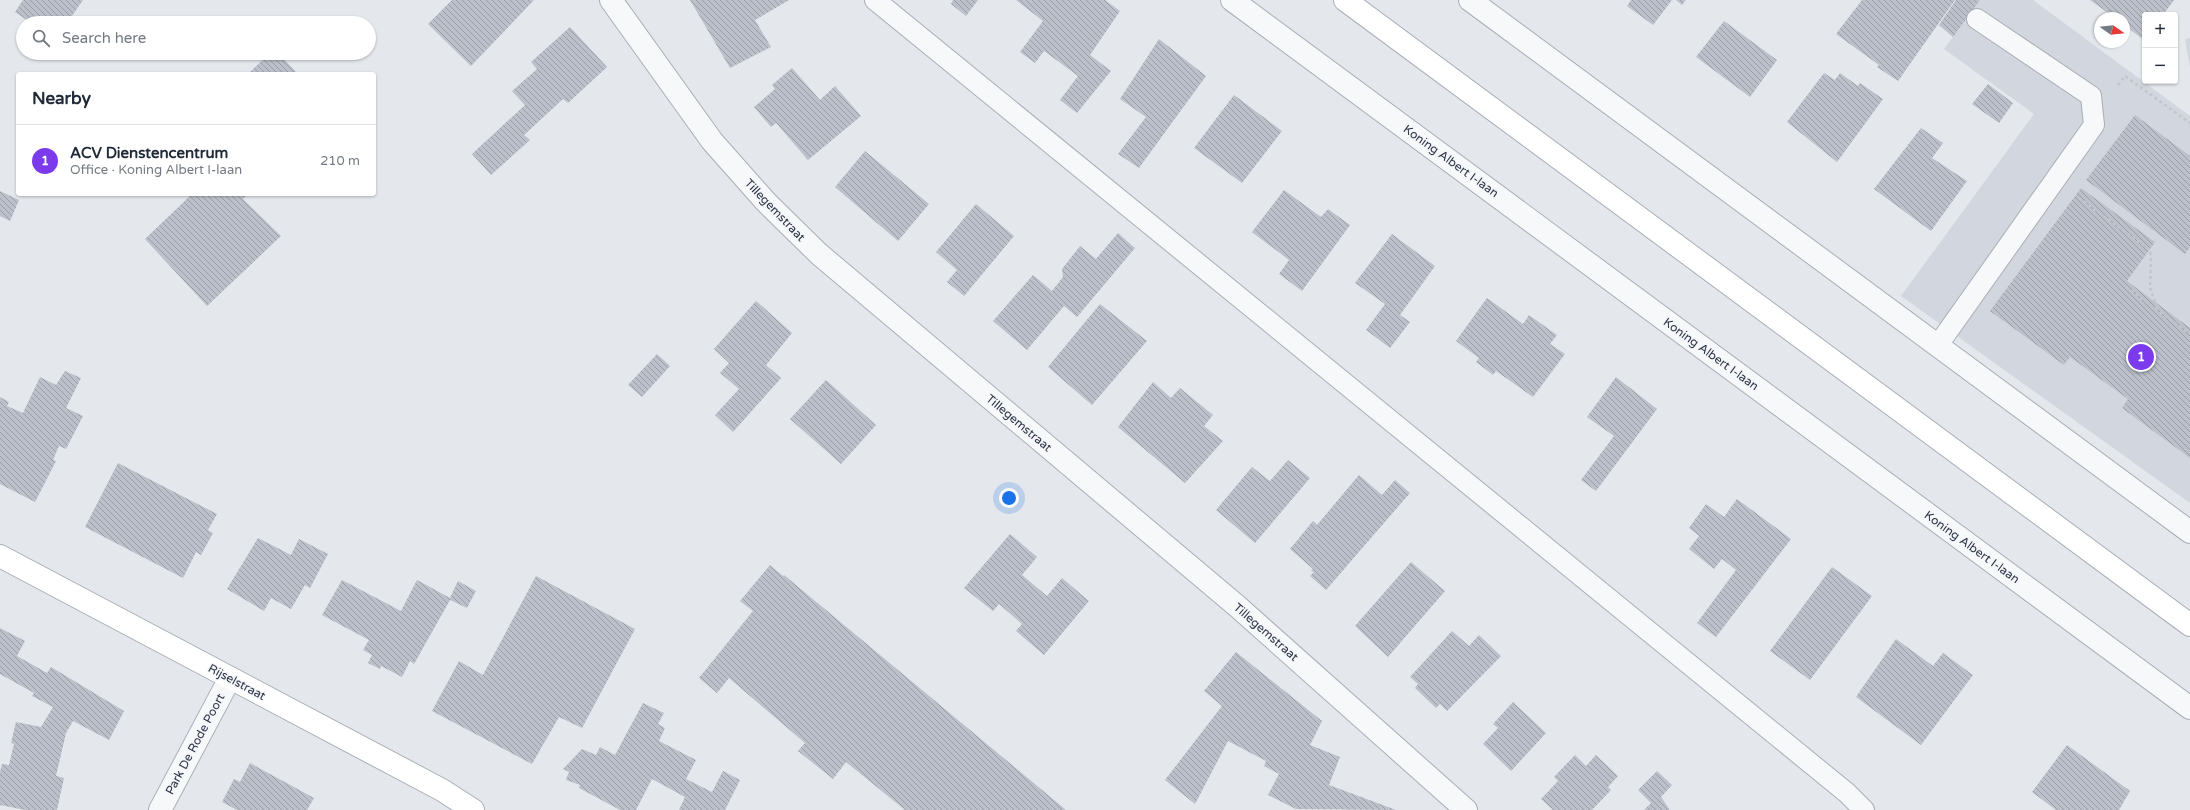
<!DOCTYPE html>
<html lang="en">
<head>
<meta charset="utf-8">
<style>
	body { margin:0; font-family:"Varela Round",sans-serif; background:#f2f2f3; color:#1f2937 }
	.controls { position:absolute; right:12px; top:12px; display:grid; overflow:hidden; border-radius:4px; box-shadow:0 1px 3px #0004 }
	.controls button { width:36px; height:36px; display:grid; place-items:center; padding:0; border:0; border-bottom:1px solid #e0e1e3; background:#fff; color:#1f2937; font:20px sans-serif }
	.compass { position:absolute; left:2094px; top:12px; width:36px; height:36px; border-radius:50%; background:#fff; box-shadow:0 1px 3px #0004; rotate:104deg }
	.you { position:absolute; left:1009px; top:498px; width:14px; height:14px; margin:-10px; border:3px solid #fff; border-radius:50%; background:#1a73e8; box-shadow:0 0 0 6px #1a73e833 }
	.badge { display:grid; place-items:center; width:26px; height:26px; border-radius:50%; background:#7c3aed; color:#fff; font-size:13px; font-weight:700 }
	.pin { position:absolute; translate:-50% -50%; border:2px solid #fff; box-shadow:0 1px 4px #0006 }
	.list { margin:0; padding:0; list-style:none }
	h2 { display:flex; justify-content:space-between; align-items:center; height:52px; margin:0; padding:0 16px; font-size:17px }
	h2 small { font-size:13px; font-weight:400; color:#747a83 }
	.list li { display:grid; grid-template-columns:26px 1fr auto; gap:12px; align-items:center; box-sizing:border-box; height:72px; padding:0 16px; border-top:1px solid #e0e1e3 }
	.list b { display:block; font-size:15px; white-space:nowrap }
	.list p { margin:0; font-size:13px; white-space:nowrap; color:#747a83 }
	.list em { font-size:13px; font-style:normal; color:#747a83 }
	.icon { flex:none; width:22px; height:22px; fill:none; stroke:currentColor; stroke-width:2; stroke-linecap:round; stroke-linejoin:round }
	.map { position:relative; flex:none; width:2190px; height:810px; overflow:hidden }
	.search { position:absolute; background:#fff; box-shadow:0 1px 3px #0004; left:16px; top:16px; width:360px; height:44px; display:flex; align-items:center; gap:10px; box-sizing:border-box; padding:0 14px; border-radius:22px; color:#747a83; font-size:15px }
	.panel { position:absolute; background:#fff; box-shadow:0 1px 3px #0004; left:16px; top:72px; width:360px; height:124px; border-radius:4px }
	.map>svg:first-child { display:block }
	.built { fill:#d2d6de }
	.building { fill:url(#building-back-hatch) }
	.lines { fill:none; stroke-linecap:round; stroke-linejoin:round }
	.lane-casing { stroke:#a9aeb7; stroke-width:22 }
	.street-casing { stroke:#a9aeb7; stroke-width:24 }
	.secondary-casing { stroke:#a9aeb7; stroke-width:24 }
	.path { stroke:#c2c5cb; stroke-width:2.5; stroke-dasharray:3 3; stroke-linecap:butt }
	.lane { stroke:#f7f8fa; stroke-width:20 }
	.street { stroke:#f7f8fa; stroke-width:22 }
	.secondary { stroke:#fff; stroke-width:22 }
	.labels { text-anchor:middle; stroke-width:3; stroke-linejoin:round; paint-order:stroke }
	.street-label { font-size:12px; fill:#2b3445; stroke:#f4f6f9 }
</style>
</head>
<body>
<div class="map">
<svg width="2190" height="810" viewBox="0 0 2190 810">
	<defs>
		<pattern id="building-back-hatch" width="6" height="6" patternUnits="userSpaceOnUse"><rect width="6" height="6" fill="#bbc0ca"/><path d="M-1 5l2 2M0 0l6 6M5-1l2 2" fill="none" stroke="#989da6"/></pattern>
	</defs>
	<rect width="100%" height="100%" fill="#e4e7ec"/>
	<!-- built -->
	<path class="built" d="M1980 0H2033L2190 116V503L1901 296 2034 114 1944 49Z
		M2190 38V68L2185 39Z"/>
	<!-- building -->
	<path class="building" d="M23 0H83L67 23H31L15 12Z
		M452 0H534L471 66 428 24Z
		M690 0H789L755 20 771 47 730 68Z
		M953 0H978L966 16 951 4Z
		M1016 0H1105L1120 11 1090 55 1111 71 1077 113 1060 100 1078 76 1044 51 1035 63 1020 52 1043 21Z
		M1631 0H1672L1653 25 1627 6Z
		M1676 0H1686L1682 5Z
		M1862 0H1955L1898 81 1877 67 1879 65 1836 34Z
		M1956 0H1980L1953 37 1939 25Z
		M2090 0H2174L2163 15H2145L2144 40 2124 25V18H2115Z
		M1724 21 1777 60 1750 97 1696 57Z
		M570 27 607 67 568 103 563 99 524 135 530 140 491 175 472 154 525 105 512 91 537 69 531 62Z
		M1159 39 1206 76 1139 168 1118 154 1146 117 1120 99Z
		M270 53H278L298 74H248Z
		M792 68 820 100 835 86 861 116 808 160 776 123 771 127 754 107 775 89 772 85Z
		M1824 73 1835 80 1840 73 1858 86 1860 83 1883 99 1837 162 1787 122Z
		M1988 84 2013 103 1999 123 1972 104Z
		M1234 95 1282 131 1242 183 1194 148Z
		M2135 115 2190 156V247L2185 254 2086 180Z
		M1921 128 1943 143 1932 158 1967 181 1931 231 1874 189Z
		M865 151 929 204 898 241 835 187Z
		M2081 188 2155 242 2127 281 2190 328V458L2122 408 2128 399 2070 357 2064 365 1990 311Z
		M1284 190 1321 217 1328 209 1350 225 1302 291 1279 274 1289 260 1252 232Z
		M0 191 19 200 10 221 0 216Z
		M192 194H247L243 199 281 236 207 306 145 239Z
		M976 204 1014 236 964 296 947 282 957 270 936 252Z
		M1118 233 1135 248 1077 317 1064 306 1027 350 993 321 1033 275 1052 291 1063 277 1062 269 1080 246 1096 259Z
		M1392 234 1435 266 1400 315 1410 322 1390 348 1366 330 1385 304 1355 283Z
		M1487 298 1523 324 1529 315 1557 335 1550 344 1565 354 1533 397 1496 371 1493 375 1476 362 1479 358 1456 341Z
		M756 301 792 333 766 365 781 378 733 432 715 415 739 389 720 373 729 363 714 349Z
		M1100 304 1147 341 1092 405 1048 367Z
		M657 354 670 366 642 397 628 385Z
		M65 371 81 378 66 408 83 416 66 449 59 446 53 460 56 461 35 502 0 484V397L9 402 7 406 23 413 40 377 56 385Z
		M1616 377 1657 409 1596 491 1581 480 1614 436 1587 417Z
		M826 380 876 425 841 464 790 419Z
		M1153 382 1171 398 1180 388 1213 415 1204 426 1223 441 1185 483 1118 427Z
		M1288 460 1310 478 1255 543 1216 510 1252 467 1270 481Z
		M118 463 217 514 208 530 213 533 201 555 196 552 183 578 85 527Z
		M1359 475 1382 495 1395 480 1410 493 1326 590 1310 576 1314 572 1311 571 1313 569 1290 549 1313 521 1317 525Z
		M1737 499 1791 539 1716 637 1697 623 1736 570 1722 559 1714 569 1689 549 1699 536 1689 528 1706 504 1724 517Z
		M1010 534 1037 557 1022 575 1047 596 1062 578 1089 601 1044 655 1016 631 1022 624 999 604 993 611 964 588Z
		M258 538 291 555 299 539 328 554 310 588 305 585 291 609 271 598 264 611 227 589Z
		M1411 562 1445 591 1388 657 1355 626Z
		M770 565 783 576 784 575 1066 810H905L846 762 833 779 798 751 805 743 729 678 717 693 699 678 753 611 740 601Z
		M1832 567 1872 596 1810 680 1770 651Z
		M536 576 635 629 582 728 559 717 532 764 432 711 459 661 483 675Z
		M342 580 401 611 417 580 450 598 458 581 476 591 467 608 450 600 414 664 410 661 402 677 381 666 380 669 368 663 372 655 363 650 369 640 322 615Z
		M0 628 25 641 17 656 47 673 51 667 124 711 109 740 73 721 66 733 56 776 64 778 57 810H25L0 805V772L2 764 9 765 14 744 11 743 16 722 41 727 53 707 32 696 34 693 0 674Z
		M1452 631 1469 646 1479 635 1501 656 1447 711 1440 704 1436 708 1415 688 1418 684 1410 677Z
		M1896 639 1933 666 1943 653 1973 675 1921 745 1856 697Z
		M1236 652 1322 721 1310 745 1340 757 1329 785 1396 810 1296 809 1268 795 1279 774 1264 766 1266 761 1228 741 1195 804 1165 780 1222 706 1204 691Z
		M1513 702 1546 733 1511 771 1483 744 1498 728 1493 724Z
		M643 703 664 713 658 724 665 728 659 741 696 760 686 779 712 792 723 771 740 780 725 810H679L685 797 652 779 636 810H620L579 788 580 785 566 780 569 772 563 769 582 749 596 755 600 747 615 755Z
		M2067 745 2130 791 2119 810H2056L2032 792Z
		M1575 755 1586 766 1596 755 1618 776 1608 787 1611 790 1592 810H1553L1541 799 1558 781 1554 777Z
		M250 763 314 798 307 810H237L222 802 234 779 240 782Z
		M1657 771 1672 785 1661 797 1670 810H1644L1651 803 1638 790Z"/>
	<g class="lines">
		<defs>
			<path id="lane" d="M875 0 1847 793 1864 810
				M1938 345 2094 125 2091 96 1977 19"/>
			<path id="street" d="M611 0 712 141 766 202 819 254 1237 606 1466 810
				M1232 0 2190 708
				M1470 0 2190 532
				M160 810 230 678"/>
			<path id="secondary" d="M1345 0 2190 625
				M0 556 442 790 473 810"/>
		</defs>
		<!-- lane casing -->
		<use href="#lane" class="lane-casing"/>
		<!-- street casing -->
		<use href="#street" class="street-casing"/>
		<!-- secondary casing -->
		<use href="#secondary" class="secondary-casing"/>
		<!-- path -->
		<path class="path" d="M2118 85 2125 76 2190 123
			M2079 198 2150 250 2151 260 2150 288 2158 310
			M2126 287 2190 334"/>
		<!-- lane -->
		<use href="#lane" class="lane"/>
		<!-- street -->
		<use href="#street" class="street"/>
		<!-- secondary -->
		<use href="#secondary" class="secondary"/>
	</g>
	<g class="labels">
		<!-- street labels -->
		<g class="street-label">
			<text transform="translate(1451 161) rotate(36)" y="4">Koning Albert I-laan</text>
			<text transform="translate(775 210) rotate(46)" y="4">Tillegemstraat</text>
			<text transform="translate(1711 354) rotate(36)" y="4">Koning Albert I-laan</text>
			<text transform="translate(1019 423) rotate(40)" y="4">Tillegemstraat</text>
			<text transform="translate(1972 547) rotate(36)" y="4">Koning Albert I-laan</text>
			<text transform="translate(1266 632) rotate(41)" y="4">Tillegemstraat</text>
			<text transform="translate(237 682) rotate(28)" y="4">Rijselstraat</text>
			<text transform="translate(195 744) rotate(-62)" y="4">Park De Rode Poort</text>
		</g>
	</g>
</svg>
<div class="controls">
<button>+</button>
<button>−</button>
</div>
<svg class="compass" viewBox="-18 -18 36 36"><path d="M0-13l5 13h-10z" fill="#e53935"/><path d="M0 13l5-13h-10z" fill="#747a83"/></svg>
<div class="you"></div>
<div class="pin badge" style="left:2141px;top:357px">1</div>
<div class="search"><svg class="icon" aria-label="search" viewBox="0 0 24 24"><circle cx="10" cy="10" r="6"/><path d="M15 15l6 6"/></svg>Search here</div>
<section class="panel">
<h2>Nearby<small></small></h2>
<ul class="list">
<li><span class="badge">1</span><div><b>ACV Dienstencentrum</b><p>Office · Koning Albert I-laan</p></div><em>210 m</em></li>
</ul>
</section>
</div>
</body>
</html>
